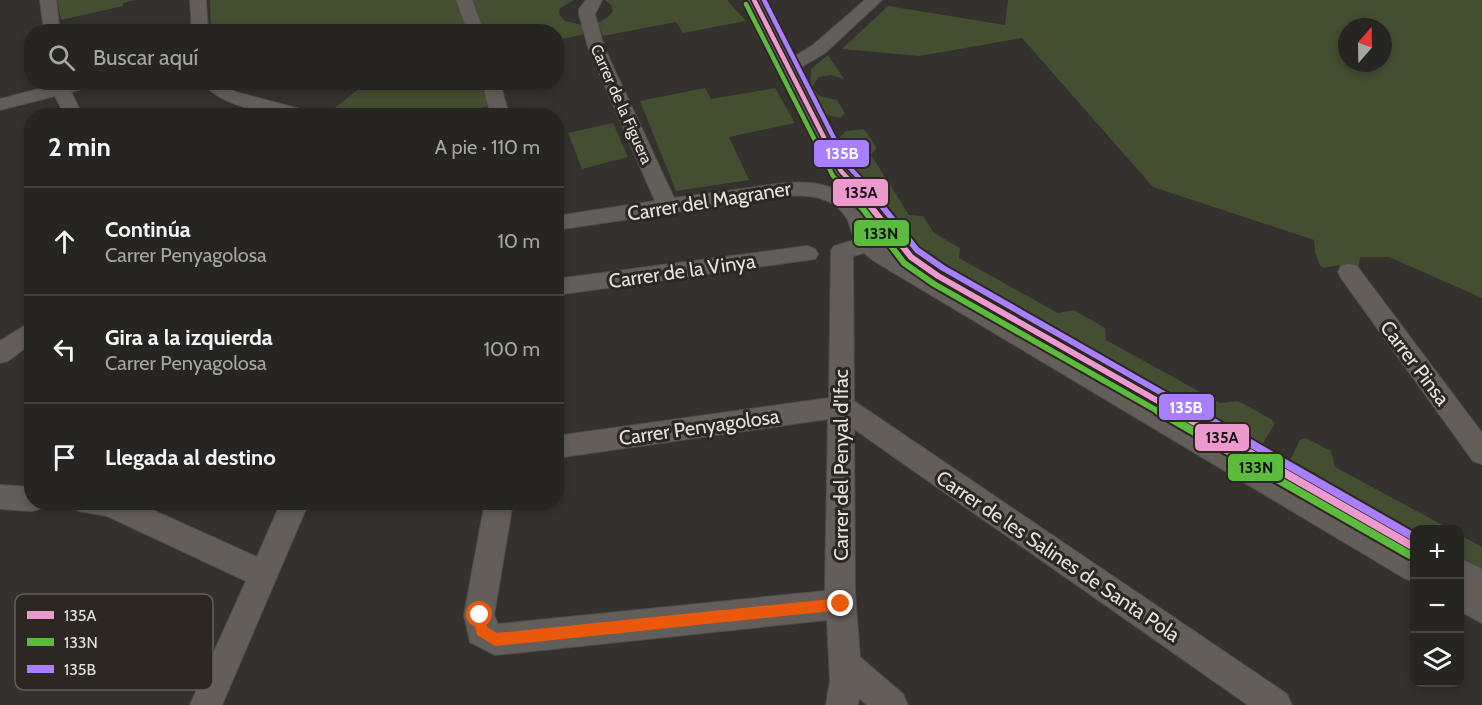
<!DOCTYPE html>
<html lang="es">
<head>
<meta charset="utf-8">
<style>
	body { margin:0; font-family:Cabin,sans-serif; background:#33312f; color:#f1f3f6 }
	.controls { position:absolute; right:18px; bottom:18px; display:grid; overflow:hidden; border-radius:12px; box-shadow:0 3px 9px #0003 }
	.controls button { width:54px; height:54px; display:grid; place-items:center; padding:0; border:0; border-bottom:2px solid #434240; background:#272522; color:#f1f3f6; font:30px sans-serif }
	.compass { position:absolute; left:1338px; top:18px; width:54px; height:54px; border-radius:50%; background:#272522; box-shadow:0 3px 9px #0003; rotate:20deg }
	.stop { position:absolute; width:18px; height:18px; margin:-14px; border:4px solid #ea580c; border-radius:50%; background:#fff }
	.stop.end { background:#ea580c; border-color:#fff; box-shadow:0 2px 6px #0008 }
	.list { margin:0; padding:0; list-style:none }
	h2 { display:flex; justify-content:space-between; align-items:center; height:78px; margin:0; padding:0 24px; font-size:26px }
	h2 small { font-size:20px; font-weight:400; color:#a4a5a5 }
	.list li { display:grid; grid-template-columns:39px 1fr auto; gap:18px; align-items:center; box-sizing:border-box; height:108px; padding:0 24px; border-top:2px solid #434240 }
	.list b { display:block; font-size:22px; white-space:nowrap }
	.list p { margin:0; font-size:20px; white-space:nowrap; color:#a4a5a5 }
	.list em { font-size:20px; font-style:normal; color:#a4a5a5 }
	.icon { flex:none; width:33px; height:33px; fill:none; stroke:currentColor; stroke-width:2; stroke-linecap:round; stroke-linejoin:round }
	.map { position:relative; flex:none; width:1482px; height:705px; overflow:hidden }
	.search { position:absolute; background:#272522; box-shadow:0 3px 9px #0003; left:24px; top:24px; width:540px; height:66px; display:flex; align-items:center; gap:15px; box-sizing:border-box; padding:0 21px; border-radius:24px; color:#a4a5a5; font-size:22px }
	.panel { position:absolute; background:#272522; box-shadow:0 3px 9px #0003; left:24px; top:108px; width:540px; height:402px; border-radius:24px }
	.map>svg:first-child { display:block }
	.green { fill:#444e31; fill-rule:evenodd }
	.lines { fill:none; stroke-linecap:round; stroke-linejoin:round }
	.minor-casing { stroke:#4f4d4b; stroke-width:2 }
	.minor { fill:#645e5a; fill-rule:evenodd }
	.bus-1-far2-casing { stroke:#2c2722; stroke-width:8 }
	.bus-1-far1-casing { stroke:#2c2722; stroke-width:10 }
	.bus-1-casing { stroke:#2c2722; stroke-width:12 }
	.bus-2-far2-casing { stroke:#2c2722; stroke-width:8 }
	.bus-2-far1-casing { stroke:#2c2722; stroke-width:10 }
	.bus-2-casing { stroke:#2c2722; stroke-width:12 }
	.bus-3-far2-casing { stroke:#2c2722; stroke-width:8 }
	.bus-3-far1-casing { stroke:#2c2722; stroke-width:10 }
	.bus-3-casing { stroke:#2c2722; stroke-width:12 }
	.bus-1-far2 { stroke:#ec99ce; stroke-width:4.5 }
	.bus-1-far1 { stroke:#ec99ce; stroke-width:6 }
	.bus-1 { stroke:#ec99ce; stroke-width:8 }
	.bus-2-far2 { stroke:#5cba3c; stroke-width:4.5 }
	.bus-2-far1 { stroke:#5cba3c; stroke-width:6 }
	.bus-2 { stroke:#5cba3c; stroke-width:8 }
	.bus-3-far2 { stroke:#a880ff; stroke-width:4.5 }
	.bus-3-far1 { stroke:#a880ff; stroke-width:6 }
	.bus-3 { stroke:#a880ff; stroke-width:8 }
	.route { fill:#ea580c }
	.labels { text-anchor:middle; stroke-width:6; stroke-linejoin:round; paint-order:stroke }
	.far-street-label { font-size:16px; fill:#e5e2de; stroke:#2c2722 }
	.street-label { font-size:20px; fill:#e5e2de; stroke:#2c2722 }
	.key { fill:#2c2722; stroke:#645f5a; stroke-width:1.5 }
	.key-label { font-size:16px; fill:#e5e2de }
	.line-badge { stroke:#2c2722; stroke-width:2 }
	.badge-label { font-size:16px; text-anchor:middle; font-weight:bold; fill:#fff }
	.pale-badge-label { font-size:16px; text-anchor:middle; font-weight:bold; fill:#111 }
</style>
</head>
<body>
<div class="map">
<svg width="1482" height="705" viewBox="0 0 1482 705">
	<rect width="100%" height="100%" fill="#34312e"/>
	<!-- green -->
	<path class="green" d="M57 0H135L123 3V6L61 20Z
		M210 0H460L473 31H211Z
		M472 0H574L560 8 559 14 565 21 582 25 585 34 557 40 556 32 485 31Z
		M605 0H727L746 21 683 33 676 22 603 36 598 23 608 17 613 11 611 5Z
		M1008 0H1482V298L1389 257H1360L1358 270 1338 265 1324 268 1320 266 1315 252 1314 240 1153 187 1022 38 919 56 842 49 888 6 1005 25ZM1347 27H1383V63H1347Z
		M828 55 844 79 831 75 819 77 812 87 819 96 837 100 845 113 840 118 822 114 810 90 811 69Z
		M366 83H487L490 105 460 115 344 116 331 111Z
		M705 88 711 99 775 88 795 123 729 137 749 180 676 191 640 101Z
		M613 123 628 157 582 169 568 133Z
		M864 129 877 148 871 155 909 215 923 216 934 233 960 248 959 258 1058 313 1074 310 1105 328 1106 340 1220 403 1238 401 1271 419 1275 423 1262 445H1254L1173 400V395L1099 353 1086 351 1049 329 1048 325 953 271C913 265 853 177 835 142L846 131Z
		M1306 438 1331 451 1335 467 1450 529 1414 530 1313 473H1303L1289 462 1300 440Z
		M1460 535 1482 547V569L1460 556Z"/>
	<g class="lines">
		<defs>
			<path id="minor" d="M40 0H56L60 32H44Z
				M190 0H206L208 32H192Z
				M456 0H472L484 32H468Z
				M586 0H602L595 14 604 47 674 198C699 195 724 191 749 188 795 181 831 174 866 212L831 171 746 0H762L792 58 813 45 865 0H882L825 53 798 69 849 168 877 198 902 233 941 270 935 277 1251 458 1254 452 1263 448 1272 452 1414 532V582L1404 578 874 261 864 253 853 256 854 401 1287 694 1292 705H1248L854 429 855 593 860 657 903 694 908 705H867L859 698 858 705H826L830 681 827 620 495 655 470 642 464 615 485 502H513L494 615 498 624 825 591 828 419 556 458V436L829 398 831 251 834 246 855 240C850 233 851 223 846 217 832 196 807 194 784 196L556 230V216L655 201 588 47 579 14V9ZM868 216 896 254 873 234Z
				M48 82H94L92 86 71 92 83 116H65L55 96 0 110V99L50 86Z
				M202 82H222L236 92 311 112 313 116C281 116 223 110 202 82Z
				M482 82H500L509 116H491Z
				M807 246 815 249 818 254 815 259 556 295V279Z
				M1349 264 1357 266 1482 433V464L1473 461 1341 278 1338 272 1341 266Z
				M32 321V343L8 361 0 363V341Z
				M0 485 32 487V502H44L42 508 32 511 0 509Z
				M74 502H135L257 557 281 502H309L222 705H190L246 581 107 516 78 511Z
				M1460 558 1482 569V623L1460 611Z"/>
		</defs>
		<!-- minor casing -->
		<use href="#minor" class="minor-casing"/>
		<!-- minor -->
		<use href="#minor" class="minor"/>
		<defs>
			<path id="bus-1-far2" d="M754 0 841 171 851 182"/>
			<path id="bus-1-far1" d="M850 181 911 257 938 276 1179 413"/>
			<path id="bus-1" d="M1176 411 1414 547"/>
			<path id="bus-2-far2" d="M746 4 833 176 839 182"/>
			<path id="bus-2-far1" d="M837 181 863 209 904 263 934 284 1161 413"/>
			<path id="bus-2" d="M1158 411 1410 555"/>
			<path id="bus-3-far2" d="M764 0 848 166 863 182"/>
			<path id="bus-3-far1" d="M862 181 917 250 943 268 1197 413"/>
			<path id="bus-3" d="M1194 411 1414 537"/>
		</defs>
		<!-- bus-1-far2 casing -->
		<use href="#bus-1-far2" class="bus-1-far2-casing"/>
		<!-- bus-1-far1 casing -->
		<use href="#bus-1-far1" class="bus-1-far1-casing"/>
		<!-- bus-1 casing -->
		<use href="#bus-1" class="bus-1-casing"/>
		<!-- bus-2-far2 casing -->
		<use href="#bus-2-far2" class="bus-2-far2-casing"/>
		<!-- bus-2-far1 casing -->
		<use href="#bus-2-far1" class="bus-2-far1-casing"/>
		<!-- bus-2 casing -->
		<use href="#bus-2" class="bus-2-casing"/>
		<!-- bus-3-far2 casing -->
		<use href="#bus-3-far2" class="bus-3-far2-casing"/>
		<!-- bus-3-far1 casing -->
		<use href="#bus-3-far1" class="bus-3-far1-casing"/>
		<!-- bus-3 casing -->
		<use href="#bus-3" class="bus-3-casing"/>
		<!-- bus-1-far2 -->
		<use href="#bus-1-far2" class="bus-1-far2"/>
		<!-- bus-1-far1 -->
		<use href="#bus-1-far1" class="bus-1-far1"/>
		<!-- bus-1 -->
		<use href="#bus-1" class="bus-1"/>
		<!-- bus-2-far2 -->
		<use href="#bus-2-far2" class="bus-2-far2"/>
		<!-- bus-2-far1 -->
		<use href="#bus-2-far1" class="bus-2-far1"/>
		<!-- bus-2 -->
		<use href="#bus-2" class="bus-2"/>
		<!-- bus-3-far2 -->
		<use href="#bus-3-far2" class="bus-3-far2"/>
		<!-- bus-3-far1 -->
		<use href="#bus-3-far1" class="bus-3-far1"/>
		<!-- bus-3 -->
		<use href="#bus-3" class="bus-3"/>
	</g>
	<!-- route -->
	<path class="route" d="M841 598 847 604 841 610 495 646 477 635 473 615 480 609 484 611 487 627 497 633Z"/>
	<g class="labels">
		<!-- far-street labels -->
		<g class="far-street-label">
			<text transform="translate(622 104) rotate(66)" y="6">Carrer de la Figuera</text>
		</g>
		<!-- street labels -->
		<g class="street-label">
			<text transform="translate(709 201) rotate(-9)" y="7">Carrer del Magraner</text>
			<text transform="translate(682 271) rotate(-8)" y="7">Carrer de la Vinya</text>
			<text transform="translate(1415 363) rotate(53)" y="7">Carrer Pinsa</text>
			<text transform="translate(699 427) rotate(-8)" y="7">Carrer Penyagolosa</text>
			<text transform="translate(841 465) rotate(-90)" y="7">Carrer del Penyal d'Ifac</text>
			<text transform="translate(1058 556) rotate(34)" y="7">Carrer de les Salines de Santa Pola</text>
		</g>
	</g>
	<!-- legend -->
	<rect x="15" y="594" width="198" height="96" rx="9" class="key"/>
	<rect x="27" y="611" width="27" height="8" fill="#ec99ce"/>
	<rect x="27" y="638" width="27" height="8" fill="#5cba3c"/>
	<rect x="27" y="665" width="27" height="8" fill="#a880ff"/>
	<g class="key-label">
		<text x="64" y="621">135A</text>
		<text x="64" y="648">133N</text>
		<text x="64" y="675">135B</text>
	</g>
	<g class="line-badge">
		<rect x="813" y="139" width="57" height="29" rx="6" fill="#a880ff"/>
		<rect x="832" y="178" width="57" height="29" rx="6" fill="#ec99ce"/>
		<rect x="853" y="219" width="57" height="28" rx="6" fill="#5cba3c"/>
		<rect x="1158" y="393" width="57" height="28" rx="6" fill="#a880ff"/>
		<rect x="1194" y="423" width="56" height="29" rx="6" fill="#ec99ce"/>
		<rect x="1227" y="453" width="57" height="29" rx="6" fill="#5cba3c"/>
	</g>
	<g class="badge-label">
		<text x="842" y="159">135B</text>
		<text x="1186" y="413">135B</text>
	</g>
	<g class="pale-badge-label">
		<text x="861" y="198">135A</text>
		<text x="881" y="239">133N</text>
		<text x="1222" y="443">135A</text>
		<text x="1256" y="473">133N</text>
	</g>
</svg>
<div class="controls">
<button>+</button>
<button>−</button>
<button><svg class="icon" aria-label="layers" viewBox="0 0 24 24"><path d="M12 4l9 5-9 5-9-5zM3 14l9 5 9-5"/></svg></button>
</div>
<svg class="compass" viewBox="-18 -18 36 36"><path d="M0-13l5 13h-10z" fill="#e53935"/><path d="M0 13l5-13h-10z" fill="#a4a5a5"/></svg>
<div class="stop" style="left:480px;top:615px"></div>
<div class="stop end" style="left:841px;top:604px"></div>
<div class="search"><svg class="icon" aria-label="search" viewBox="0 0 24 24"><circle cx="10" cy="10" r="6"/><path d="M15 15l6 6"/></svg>Buscar aquí</div>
<section class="panel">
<h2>2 min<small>A pie · 110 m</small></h2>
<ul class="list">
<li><svg class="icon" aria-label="ahead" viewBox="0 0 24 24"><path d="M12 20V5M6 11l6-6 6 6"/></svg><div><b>Continúa</b><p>Carrer Penyagolosa</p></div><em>10 m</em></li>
<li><svg class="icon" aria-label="left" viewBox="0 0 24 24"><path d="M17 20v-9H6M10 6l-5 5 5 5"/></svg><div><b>Gira a la izquierda</b><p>Carrer Penyagolosa</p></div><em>100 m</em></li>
<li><svg class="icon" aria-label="arrive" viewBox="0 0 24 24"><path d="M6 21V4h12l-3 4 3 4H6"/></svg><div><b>Llegada al destino</b></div></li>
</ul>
</section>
</div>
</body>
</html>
